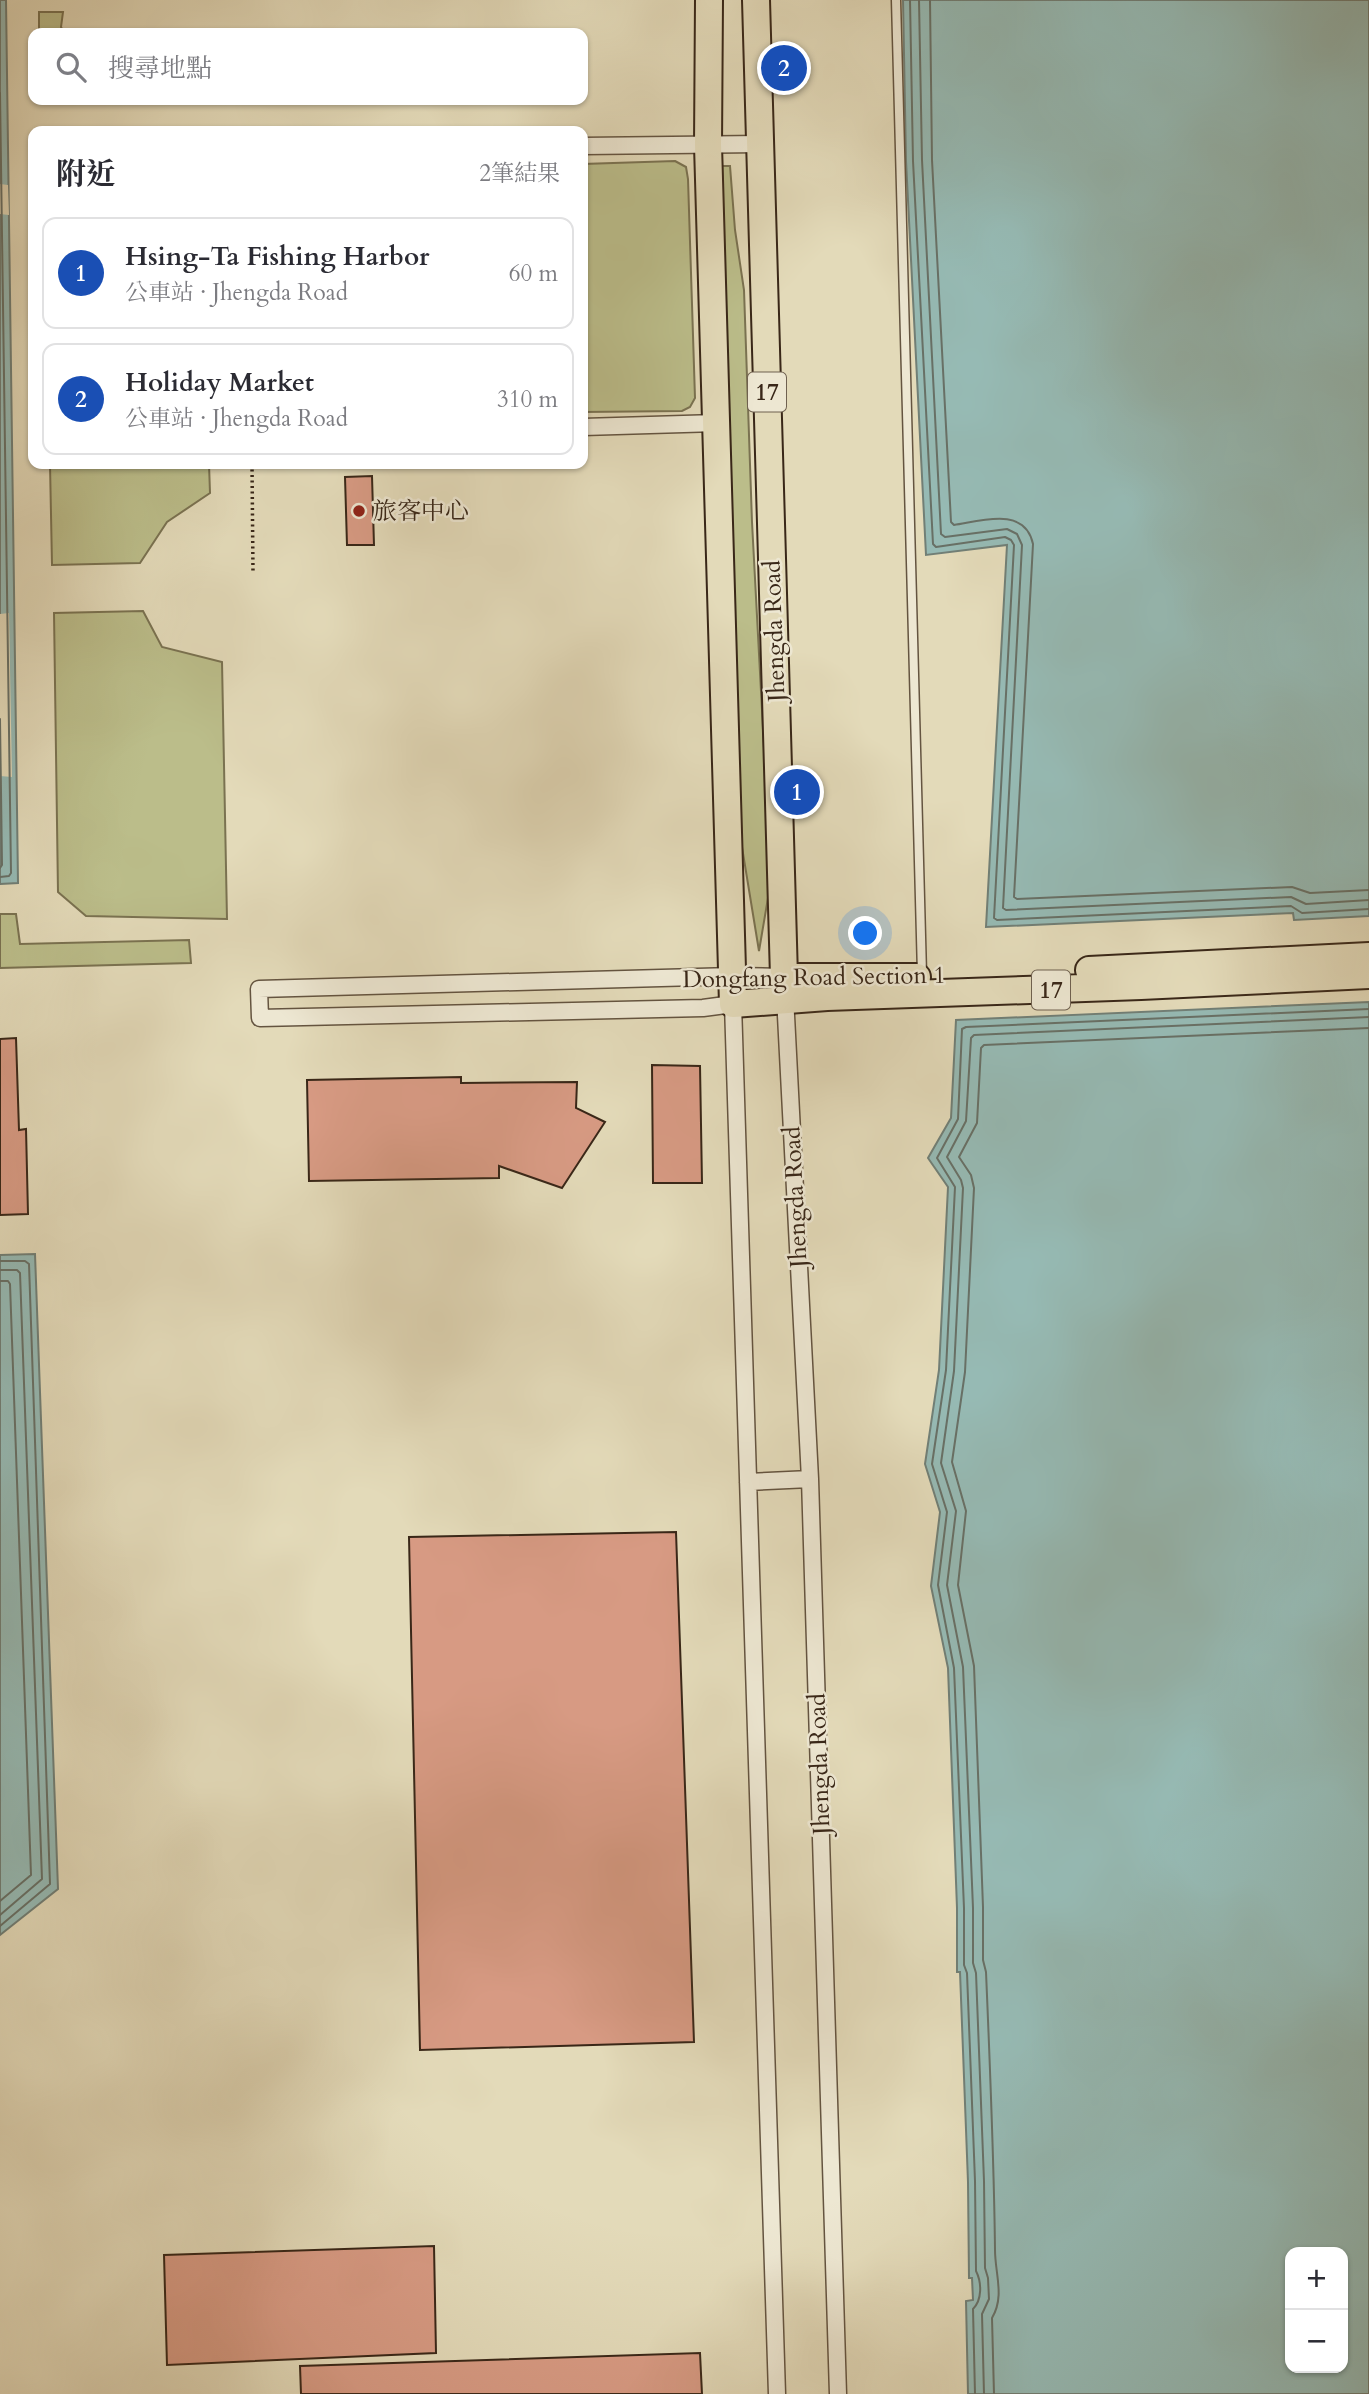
<!DOCTYPE html>
<html lang="zh-TW">
<head>
<meta charset="utf-8">
<style>
	body { margin:0; font-family:Cardo,"Noto Serif TC",serif; background:#f2f2f3; color:#2b2b33 }
	.controls { position:absolute; right:21px; bottom:21px; display:grid; overflow:hidden; border-radius:14px; box-shadow:0 2px 5px #0004 }
	.controls button { width:63px; height:63px; display:grid; place-items:center; padding:0; border:0; border-bottom:2px solid #e1e1e2; background:#fff; color:#2b2b33; font:35px sans-serif }
	.you { position:absolute; left:866px; top:934px; width:24px; height:24px; margin:-18px; border:5px solid #fff; border-radius:50%; background:#1a73e8; box-shadow:0 0 0 10px #1a73e833 }
	.badge { display:grid; place-items:center; width:46px; height:46px; border-radius:50%; background:#8f2418; color:#fff; font-size:23px; font-weight:700 }
	.pin { position:absolute; translate:-50% -50%; border:4px solid #fff; box-shadow:0 2px 7px #0006 }
	.list { margin:0; padding:0; list-style:none }
	h2 { display:flex; justify-content:space-between; align-items:center; height:91px; margin:0; padding:0 28px; font-size:30px }
	h2 small { font-size:23px; font-weight:400; color:#7c7c81 }
	.list li { display:grid; grid-template-columns:46px 1fr auto; gap:21px; align-items:center; box-sizing:border-box; height:112px; margin:0 14px 14px; padding:0 14px; border:2px solid #e1e1e2; border-radius:14px }
	.list b { display:block; font-size:26px; white-space:nowrap }
	.list p { margin:0; font-size:23px; white-space:nowrap; color:#7c7c81 }
	.list em { font-size:23px; font-style:normal; color:#7c7c81 }
	.icon { flex:none; width:38px; height:38px; fill:none; stroke:currentColor; stroke-width:2; stroke-linecap:round; stroke-linejoin:round }
	.map { position:relative; flex:none; width:1369px; height:2394px; overflow:hidden }
	.search { position:absolute; background:#fff; box-shadow:0 2px 5px #0004; left:28px; top:28px; width:560px; height:77px; display:flex; align-items:center; gap:18px; box-sizing:border-box; padding:0 24px; border-radius:14px; color:#7c7c81; font-size:26px }
	.panel { position:absolute; background:#fff; box-shadow:0 2px 5px #0004; left:28px; top:126px; width:560px; height:343px; border-radius:14px }
	.map>svg:first-child { display:block }
	.green { fill:#bbbd8a; stroke:#7a7251; stroke-width:2 }
	.water { fill:#96bab4; stroke:#717f76; stroke-width:2; fill-rule:evenodd }
	.pier { fill:#e3dab9 }
	.lines { fill:none; stroke-linecap:round; stroke-linejoin:round }
	.shore { stroke:#687066; stroke-width:2 }
	.building { fill:#d79a83; stroke:#392718; stroke-width:2 }
	.service-casing { stroke:#645440; stroke-width:11 }
	.minor-casing { stroke:#645440; stroke-width:19 }
	.primary-casing { stroke:#392718; stroke-width:30 }
	.path { stroke:#392718; stroke-width:3.5; stroke-dasharray:2 3.5; stroke-linecap:butt }
	.service { stroke:#ede7d2; stroke-width:8 }
	.minor { stroke:#ede7d2; stroke-width:16 }
	.primary { stroke:#e3dab9; stroke-width:26 }
	.poi-dot { fill:#8f2418; stroke:#ede7d2; stroke-width:2.5 }
	.labels { text-anchor:middle; stroke-width:5; stroke-linejoin:round; paint-order:stroke }
	.shield { fill:#ede7d2; stroke:#6f6150; stroke-width:2 }
	.shield-label { font-size:23px; font-weight:bold; fill:#392718 }
	.poi-label { font-size:24px; fill:#392718; stroke:#ede7d2; text-anchor:start }
	.street-label { font-size:24px; fill:#392718; stroke:#ede7d2 }
</style>
</head>
<body>
<div class="map">
<svg width="1369" height="2394" viewBox="0 0 1369 2394">
	<rect width="100%" height="100%" fill="#e3dab9"/>
	<filter id="stains"><feTurbulence type="fractalNoise" baseFrequency=".00286" numOctaves="4"/><feColorMatrix values="0 0 0 0 .2 0 0 0 0 .09 0 0 0 0 .02 0 0 0 .5 -.17"/></filter>
	<radialGradient id="worn" r=".72"><stop offset=".6" stop-color="#630" stop-opacity="0"/><stop offset="1" stop-color="#630" stop-opacity=".3"/></radialGradient>
	<!-- green -->
	<path class="green" d="M39 12H63L61 27 64 33H39Z
		M675 161 686 167 688 179 695 398 690 407 682 411 583 412V164Z
		M722 166H730L735 230 744 290 752 522 769 842 768 898 759 951 739 829Z
		M50 464H209L210 493 167 522 140 563 52 565Z
		M143 611 162 647 222 662 227 919 86 916 58 892 54 613Z
		M0 914H16L20 944 189 940 191 963 0 968Z"/>
	<!-- water -->
	<path class="water" d="M0 0H6L18 883 0 884Z
		M903 0H1369V916L1294 920 1293 913 986 927 1007 545 926 555 906 161Z
		M1369 1002V2394H968L966 2301 973 2300 972 2278H969L968 2182 960 1972H957V1908L948 1668 931 1586 940 1512 925 1464 939 1370 948 1187 928 1158 951 1118 956 1020ZM1290 2252H1343V2368H1290Z
		M35 1254 58 1889 0 1935V1255Z"/>
	<!-- pier -->
	<path class="pier" d="M0 184 8 185 9 215 0 214Z
		M9 613 12 777 0 776V614Z"/>
	<g class="lines">
		<!-- shore -->
		<path class="shore" d="M910 0 913 161 933 544 936 547 1005 537 1011 540 1014 545 994 918 997 920 1291 906 1302 913 1369 909
			M919 0 922 160 941 534 945 537 1007 529 1017 534 1022 545 1003 908 1006 910 1291 897 1306 904 1369 900
			M930 0 932 160 951 522 954 525C981 521 1025 506 1033 544L1014 897 1017 899 1292 887 1310 893 1369 890
			M0 93 11 873 9 876 0 877
			M0 719 2 865 0 868
			M0 1261H25L29 1264 50 1884 0 1926
			M0 1270H17L20 1273 42 1879 0 1915
			M0 1281H8L10 1284 31 1875 0 1901
			M975 2394 973 2309C982 2300 982 2283 976 2271L975 2181 967 1973 964 1965V1908L954 1668 938 1585 947 1512 932 1464 946 1370 955 1187 937 1158 958 1119 962 1029 966 1027 1369 1009
			M984 2394 982 2314 989 2299 988 2278 985 2268 984 2181 976 1973 973 1963V1908L963 1667 947 1585 956 1511 941 1463 954 1371 963 1188 961 1180 947 1157 966 1121 971 1038 974 1035 1369 1017
			M994 2394 992 2318C1005 2296 995 2274 995 2250 994 2158 990 2065 986 1972L983 1960V1907L974 1666 958 1585 966 1511 952 1462 965 1372 974 1188 971 1175 959 1157 977 1123 981 1048 984 1045 1369 1028"/>
	</g>
	<!-- building -->
	<path class="building" d="M372 476 374 545H347L345 477Z
		M16 1038 19 1130 26 1129 28 1214 0 1215V1039Z
		M652 1065 700 1066 702 1183H653Z
		M461 1077V1083L577 1082 576 1108 605 1122 562 1188 499 1166V1178L309 1181 307 1080Z
		M676 1532 694 2042 420 2050 409 1537Z
		M434 2246 436 2353 167 2365 164 2255Z
		M700 2353 702 2394H301L300 2366Z"/>
	<g class="lines">
		<defs>
			<path id="service" d="M896 0 922 974"/>
			<path id="minor" d="M583 146 760 144
				M583 427 717 423
				M748 1482 810 1479
				M777 2394 733 1004 703 1008 260 1018 259 989 733 976 784 977 810 1479 838 2394"/>
			<path id="primary" d="M709 0 708 145 733 1004 827 997 1141 986 1369 975
				M756 0 784 977H917
				M1089 970 1369 956"/>
		</defs>
		<!-- service casing -->
		<use href="#service" class="service-casing"/>
		<!-- minor casing -->
		<use href="#minor" class="minor-casing"/>
		<!-- primary casing -->
		<use href="#primary" class="primary-casing"/>
		<!-- path -->
		<path class="path" d="M252 464 253 573"/>
		<!-- service -->
		<use href="#service" class="service"/>
		<!-- minor -->
		<use href="#minor" class="minor"/>
		<!-- primary -->
		<use href="#primary" class="primary"/>
	</g>
	<!-- markers -->
	<circle class="poi-dot" cx="359" cy="511" r="7"/>
	<g class="labels">
		<!-- shield labels -->
		<g class="shield">
			<rect x="748" y="372.5" width="38" height="39" rx="5"/>
			<rect x="1032" y="970.5" width="38" height="39" rx="5"/>
		</g>
		<g class="shield-label">
			<text x="767" y="400">17</text>
			<text x="1051" y="998">17</text>
		</g>
		<!-- poi labels -->
		<g class="poi-label">
			<text x="373" y="519">旅客中心</text>
		</g>
		<!-- street labels -->
		<g class="street-label">
			<text transform="translate(774 631) rotate(-92)" y="8">Jhengda Road</text>
			<text transform="translate(814 977) rotate(-1)" y="8">Dongfang Road Section 1</text>
			<text transform="translate(795 1197) rotate(-93)" y="8">Jhengda Road</text>
			<text transform="translate(819 1764) rotate(-92)" y="8">Jhengda Road</text>
		</g>
	</g>
	<rect width="100%" height="100%" filter="url(#stains)"/>
	<rect width="100%" height="100%" fill="url(#worn)"/>
</svg>
<div class="controls">
<button>+</button>
<button>−</button>
</div>
<div class="you"></div>
<div class="pin badge" style="left:797px;top:792px;background:#1a4fb4">1</div>
<div class="pin badge" style="left:784px;top:68px;background:#1a4fb4">2</div>
<div class="search"><svg class="icon" aria-label="search" viewBox="0 0 24 24"><circle cx="10" cy="10" r="6"/><path d="M15 15l6 6"/></svg>搜尋地點</div>
<section class="panel">
<h2>附近<small>2筆結果</small></h2>
<ul class="list">
<li><span class="badge" style="background:#1a4fb4">1</span><div><b>Hsing-Ta Fishing Harbor</b><p>公車站 · Jhengda Road</p></div><em>60 m</em></li>
<li><span class="badge" style="background:#1a4fb4">2</span><div><b>Holiday Market</b><p>公車站 · Jhengda Road</p></div><em>310 m</em></li>
</ul>
</section>
</div>
</body>
</html>
